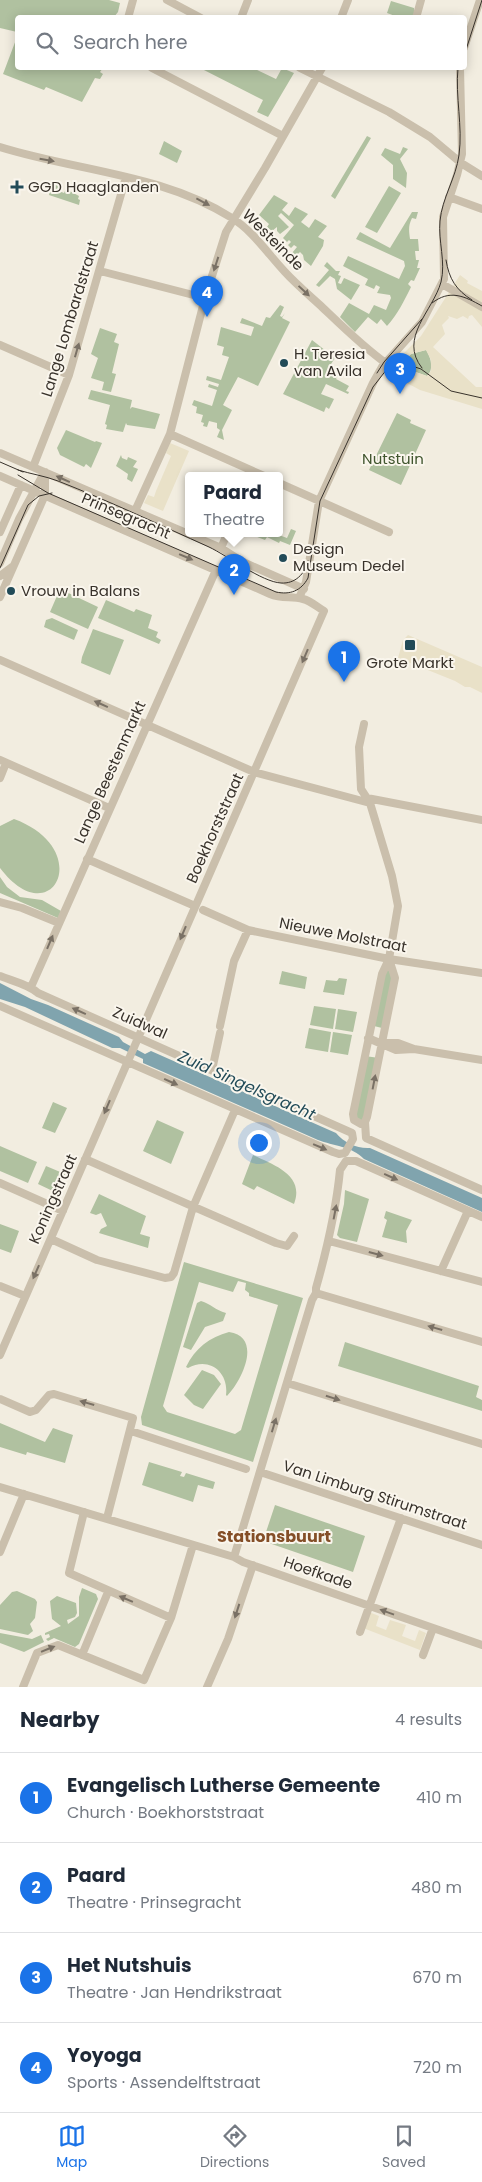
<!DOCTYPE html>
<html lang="en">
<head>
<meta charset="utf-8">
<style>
	body { margin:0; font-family:Poppins,sans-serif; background:#f2f2f3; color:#1f2937 }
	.you { position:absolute; left:258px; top:1142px; width:18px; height:18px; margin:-12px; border:4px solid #fff; border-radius:50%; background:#1a73e8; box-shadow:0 0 0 8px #1a73e833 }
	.badge { display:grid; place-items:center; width:32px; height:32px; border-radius:50%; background:#1a73e8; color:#fff; font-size:16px; font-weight:700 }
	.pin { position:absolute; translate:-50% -41px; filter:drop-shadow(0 1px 2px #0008) }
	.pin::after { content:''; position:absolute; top:26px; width:18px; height:15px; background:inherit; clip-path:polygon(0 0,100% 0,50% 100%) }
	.popup { position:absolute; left:185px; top:472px; width:98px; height:65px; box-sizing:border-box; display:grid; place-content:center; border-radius:5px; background:#fff; filter:drop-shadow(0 1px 4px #0005); font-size:16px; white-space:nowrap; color:#747a83 }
	.popup b { font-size:19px; color:#1f2937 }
	.popup::after { content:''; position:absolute; left:50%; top:100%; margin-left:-10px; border:10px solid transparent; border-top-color:#fff }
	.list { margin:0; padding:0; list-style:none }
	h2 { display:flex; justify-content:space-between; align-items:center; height:65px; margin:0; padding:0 20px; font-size:21px }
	h2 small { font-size:16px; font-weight:400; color:#747a83 }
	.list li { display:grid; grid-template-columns:32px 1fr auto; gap:15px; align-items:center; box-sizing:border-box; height:90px; padding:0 20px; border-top:1px solid #e0e1e3 }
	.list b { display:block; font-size:19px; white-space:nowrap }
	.list p { margin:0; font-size:16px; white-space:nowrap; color:#747a83 }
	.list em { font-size:16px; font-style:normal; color:#747a83 }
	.icon { flex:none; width:28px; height:28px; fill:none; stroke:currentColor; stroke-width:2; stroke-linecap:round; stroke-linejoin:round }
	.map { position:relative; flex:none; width:482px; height:1687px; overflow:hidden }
	.search { position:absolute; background:#fff; box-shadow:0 2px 12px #0003; left:15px; right:15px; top:15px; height:55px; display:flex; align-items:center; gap:12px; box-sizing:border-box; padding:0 18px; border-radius:5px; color:#747a83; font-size:19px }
	.sheet { height:425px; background:#fff }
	nav { display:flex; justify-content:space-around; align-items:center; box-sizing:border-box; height:70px; border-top:1px solid #e0e1e3; background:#fff; font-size:14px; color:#747a83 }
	nav a { display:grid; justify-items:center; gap:2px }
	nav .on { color:#1a73e8 }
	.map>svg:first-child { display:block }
	.green { fill:#b0c1a0; fill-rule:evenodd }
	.plaza { fill:#e9e1c8; fill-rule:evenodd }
	.water { fill:#80a4ae }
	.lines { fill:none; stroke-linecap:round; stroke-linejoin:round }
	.minor { stroke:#cabfac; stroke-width:8 }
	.tram { stroke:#38322b; stroke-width:1 }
	.oneway { fill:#7a7165 }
	.poi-dot { fill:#224b58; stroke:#faf6ed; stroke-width:2 }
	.labels { text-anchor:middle; stroke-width:4; stroke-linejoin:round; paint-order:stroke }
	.poi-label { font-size:15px; fill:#38322b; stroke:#faf6ed; text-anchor:start }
	.street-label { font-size:15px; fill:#38322b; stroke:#faf6ed }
	.park-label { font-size:15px; fill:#41562f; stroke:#faf6ed }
	.water-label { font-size:16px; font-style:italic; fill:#224b58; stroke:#faf6ed }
	.neighbourhood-label { font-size:16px; font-weight:bold; fill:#844e27; stroke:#faf6ed }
</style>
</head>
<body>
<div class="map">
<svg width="482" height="1687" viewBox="0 0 482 1687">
	<rect width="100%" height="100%" fill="#f2ede0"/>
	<!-- green -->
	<path class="green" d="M0 0H109L120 3 118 12 114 17 18 18 17 32 0 28Z
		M391 1 414 8V15C406 21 395 16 387 13Z
		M17 37 18 68H103L100 72 103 74 100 79 95 78 82 102 46 87 44 90 3 74Z
		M200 68H253L276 79 282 68 294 73 268 117 257 112 263 100Z
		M367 136 371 138 335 199 331 196Z
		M164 141 182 151 177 163 159 154Z
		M403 147 408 149 400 159 407 173 406 188 393 179V165L381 155 385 148 400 154Z
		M52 184 60 186 59 191 64 193 66 189 79 196 78 199 80 200 79 205 49 195Z
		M389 186 401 193 377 233 365 227Z
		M274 195 288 203 282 210 289 216 295 207 308 214 301 222 309 228 315 219 327 226 318 237 324 240 323 246 311 266 304 260 303 255 300 252 296 256 292 253 297 247 294 245 291 248 288 245 291 242 289 240 287 242 283 238 294 225 281 213 278 216 289 227 280 234 277 231V227L272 231 267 227 269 224 259 215Z
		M412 212H418L416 219 412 218C408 226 409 231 410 239H418L419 251H415L416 260H419L417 268H420L414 281 411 280 408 284 411 287C404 301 398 314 387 326L381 319 377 324 368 317 355 332 340 317 349 303 369 314 374 305 386 310 391 298 390 295 377 293 380 287 376 285 374 289 365 285 368 279 343 266 348 256 399 279 405 266 404 261 356 239 360 232 390 248Z
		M327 262 336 271H340L338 275 341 276 338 283 341 284 344 278 360 285 351 300 337 289 335 279 330 276 319 287 316 285 329 270 324 266Z
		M280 305 284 307 280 316 282 317 285 313 282 318 290 322 258 386 238 377 223 405 232 410 222 430 224 440 217 437 220 430 217 428V423L209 421 207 427 203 426 204 423 201 422 203 415 196 413 197 407 192 405 194 400 212 406 217 390 208 387 209 384 218 387 219 384 206 380 207 376 221 380 229 357 222 355 224 347 217 345 221 327 251 336 254 327 240 323 242 318 262 326 266 317 270 318Z
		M100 328 117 334 114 342 119 344 112 373 116 374 111 392 102 390 104 382 91 378 98 358 91 354Z
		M312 340 335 358 329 367 339 374 336 379 349 386 346 391 349 392 348 394 326 384 321 394 334 399 329 409 326 407 324 412 283 394Z
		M426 350C431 357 434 370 427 376L410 370 403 362 411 354Z
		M91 390 132 400 130 409 132 407 160 414 155 429 127 425 126 423 123 432 106 429 107 425 105 424 110 405 88 399Z
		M397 413 411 420 410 423 426 430 401 485 369 470Z
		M66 430 95 442 96 441 102 443 91 468 86 464 84 467 60 455 57 448Z
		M121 455 122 458 127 460 128 457 137 461 133 467 138 469 132 482 127 479 128 474 116 466Z
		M291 529 296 531 290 545 280 541 279 543 267 537 265 540 252 535 276 534 287 538Z
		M60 589 98 607 88 629 50 612Z
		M106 600 134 612 136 609 152 615 148 628 158 632 156 637 161 640 159 644 98 618Z
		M52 618 78 630 74 640 44 627 46 620Z
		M93 629 124 640 110 675 81 663 82 657Z
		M14 819C96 849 52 936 0 868V826Z
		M0 877 7 887 20 897 42 900 61 911 58 918 0 893Z
		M282 971 307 977 305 989 279 984Z
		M386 971H389L393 977 382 1028 374 1026 383 975Z
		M339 978 347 979 344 995 323 992 326 980 337 981Z
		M314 1006 336 1009 333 1029 310 1025Z
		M338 1009 357 1012 353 1032 335 1029Z
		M309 1028 331 1032 328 1052 305 1048Z
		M333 1032 352 1035 348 1055 330 1052Z
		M365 1056 379 1058 363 1123 353 1114Z
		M53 1102 67 1108 55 1133 42 1128Z
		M157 1120 184 1132 171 1164 143 1151Z
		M0 1146 37 1162 28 1183 0 1171Z
		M253 1155C274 1165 305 1175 294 1204L257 1186 254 1190 242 1184Z
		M46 1166 65 1174 57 1193 38 1184Z
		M345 1190 369 1199 357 1242 340 1238 337 1235 344 1204Z
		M99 1194 146 1216 140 1234 150 1237 148 1248 99 1233 101 1229 107 1226 101 1213 96 1215 90 1213Z
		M386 1211 412 1220 406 1231 407 1243 382 1237 387 1220 384 1218Z
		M0 1224 19 1231 11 1253 0 1249Z
		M184 1262 303 1298 253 1462 142 1425 141 1417ZM238 1281 246 1283 245 1290 249 1293V1296L278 1305 241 1430 235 1434 167 1412 163 1406 199 1282 233 1292Z
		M201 1301C211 1304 215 1310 226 1313L223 1321 205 1327 191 1350 183 1347 197 1303Z
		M229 1332C263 1337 242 1381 227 1396L226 1395C229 1372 209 1356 188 1368L186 1367C195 1348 210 1337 229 1332Z
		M345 1342 479 1386 476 1397 482 1400V1411L338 1366Z
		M202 1370 214 1375 221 1384 203 1409 194 1405 184 1395Z
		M0 1423 45 1442 53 1428 73 1435 65 1463 27 1452 26 1455 0 1447Z
		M149 1462 182 1472 180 1476 184 1477 186 1473 215 1482 213 1489 198 1485 193 1502 142 1485Z
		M275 1505 365 1536 353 1572 263 1541Z
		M82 1588 96 1594 98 1599 79 1644 75 1647 54 1638 48 1641 46 1639 50 1637 49 1634 45 1635V1633L61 1626 52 1619 50 1601 57 1596 76 1603 77 1613 75 1617 67 1620 68 1624 79 1616V1597Z
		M17 1591 35 1599 37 1602 35 1618 30 1624 33 1631 28 1635 0 1629V1605L12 1592Z
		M0 1633 32 1639 41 1635 44 1642 24 1652 0 1643Z"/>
	<!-- plaza -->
	<path class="plaza" d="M460 275 468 281 467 283 482 291V327L472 315 469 316 468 319 463 316 457 319 448 316 449 318 442 325 445 334 433 347 476 387H482V409L420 390 390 374 400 357 421 336ZM426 350 431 360V371L427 376 410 370 403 364V362L411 354Z
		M170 443 189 451 163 511 144 503 148 495 154 497 156 491 171 456 166 453Z
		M408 635 482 667V693L470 687H465L455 681 398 658 403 640Z
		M369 1612 379 1616 376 1626 386 1630 390 1620 406 1625 402 1636 415 1641 419 1630 426 1633 420 1650 363 1628Z"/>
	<!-- water -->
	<path class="water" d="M0 983 31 999 48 1005 119 1037 123 1042 145 1054 151 1051 336 1133C344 1143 358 1149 370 1148L482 1198V1212L364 1159C352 1146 333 1146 318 1140L143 1063V1059L120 1048H112L25 1007 0 999Z"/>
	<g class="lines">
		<!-- minor -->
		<path class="minor" d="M167 0 201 18
			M128 18 133 0
			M241 18 248 0
			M341 18 348 0
			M416 18 421 0
			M464 48 480 0
			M152 68 283 136
			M300 68 389 112 430 137 461 163 482 176
			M0 147C77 171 163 174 232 218 253 231 268 254 285 272 296 284 309 295 321 306 342 326 363 347 387 364
			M449 197 482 209
			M100 271 205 298
			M442 284 482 307
			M0 345 69 375
			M170 434 264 476
			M0 453 221 548 243 562 304 589
			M33 467 69 375 126 177
			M0 476 270 594C282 599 291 596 303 599 311 601 317 607 324 611L0 1355
			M279 483 389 532
			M135 511 170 434 205 298 226 232 265 168 322 68
			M0 532 21 485
			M221 548 227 534
			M0 563 19 519 44 473
			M0 576 12 567
			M0 597 45 495V472
			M299 598 306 582 319 501 373 383 382 367 422 322 444 279 443 217 457 175 462 154 460 68
			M0 660 254 772 370 803
			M364 724 359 747 361 789 370 803 392 876 398 906 389 959 382 974 353 1114 354 1120 361 1124 365 1122 367 1117 395 978 389 959
			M0 760 109 808
			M0 778 6 763
			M367 798 482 820
			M87 859 195 906
			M0 902 22 908 59 923
			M203 910 248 930 389 959 482 973
			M0 976C12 981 28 984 38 993L352 1133 353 1139 345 1153 339 1154 333 1152 0 1006
			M31 987 216 570
			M220 1026 234 961 248 930
			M368 1038 396 1050 414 1049
			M382 1043H398L414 1049 482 1060
			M212 1070 220 1033
			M365 1122 366 1138 482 1190
			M85 1159 276 1243 287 1246 294 1236
			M0 1183 63 1211
			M51 1239 97 1260 165 1278 171 1277 174 1273 193 1207 235 1110
			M329 1241 482 1282
			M441 1271 468 1211
			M0 1286 25 1296
			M316 1293 482 1342
			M287 1383 482 1444
			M0 1399 30 1412 36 1410 49 1395 54 1394 133 1418 107 1518
			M131 1431 246 1469
			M260 1472 482 1545
			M0 1487 234 1557 243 1562 482 1645
			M84 1512 69 1573 171 1618
			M0 1552 24 1494
			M234 1557 312 1300 316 1293V1288C327 1249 336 1211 340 1170L346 1161H356L482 1217
			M360 1632 401 1518
			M82 1655 108 1592
			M423 1655 433 1628
			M23 1687 37 1653 58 1645 144 1680 171 1618 193 1545
			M207 1687 228 1639 253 1565"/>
		<!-- tram -->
		<path class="tram" d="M464 56 482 0
			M446 260C449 279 456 290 472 300
			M432 303C450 289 464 296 482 306
			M422 368C398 338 433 311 441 282 446 262 438 241 440 221 442 198 456 178 459 155 463 126 455 97 458 68
			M377 373 384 362 422 319
			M0 462 23 472
			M18 470C31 474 45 476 58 481 109 501 160 525 209 547 228 556 262 582 281 583 295 584 305 574 308 561
			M18 475 48 493 276 592C290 595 301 591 308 578L320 501 373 387 387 369 397 364H406L421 369 451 391 482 398
			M0 568 28 505 39 496 52 493"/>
	</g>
	<!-- one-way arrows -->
	<defs><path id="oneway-solid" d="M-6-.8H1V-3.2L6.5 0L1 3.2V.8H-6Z" transform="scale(1.25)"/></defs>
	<g class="oneway">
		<use href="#oneway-solid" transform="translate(47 160) rotate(10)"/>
		<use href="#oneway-solid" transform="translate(203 202) rotate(28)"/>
		<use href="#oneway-solid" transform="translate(216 264) rotate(108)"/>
		<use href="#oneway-solid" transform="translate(304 291) rotate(43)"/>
		<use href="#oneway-solid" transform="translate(77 350) rotate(-74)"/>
		<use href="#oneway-solid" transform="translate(63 479) rotate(-156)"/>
		<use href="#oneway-solid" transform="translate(186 557) rotate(23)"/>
		<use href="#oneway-solid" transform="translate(305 656) rotate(113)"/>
		<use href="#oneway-solid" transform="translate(101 704) rotate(-156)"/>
		<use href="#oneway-solid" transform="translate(183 933) rotate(113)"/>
		<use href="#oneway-solid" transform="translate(50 942) rotate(-67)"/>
		<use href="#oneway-solid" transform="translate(79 1011) rotate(-156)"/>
		<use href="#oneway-solid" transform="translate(171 1082) rotate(24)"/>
		<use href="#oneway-solid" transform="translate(374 1082) rotate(-79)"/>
		<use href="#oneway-solid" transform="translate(107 1107) rotate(113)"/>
		<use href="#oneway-solid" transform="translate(320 1147) rotate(23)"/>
		<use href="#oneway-solid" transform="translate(391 1177) rotate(24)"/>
		<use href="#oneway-solid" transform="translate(335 1212) rotate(-79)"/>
		<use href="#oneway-solid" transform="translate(376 1254) rotate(15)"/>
		<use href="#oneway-solid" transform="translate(36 1272) rotate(114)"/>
		<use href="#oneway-solid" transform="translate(435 1328) rotate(-164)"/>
		<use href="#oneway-solid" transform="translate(333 1398) rotate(18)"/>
		<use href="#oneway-solid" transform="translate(87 1403) rotate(-164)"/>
		<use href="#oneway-solid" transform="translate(274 1425) rotate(-73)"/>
		<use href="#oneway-solid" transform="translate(126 1599) rotate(-157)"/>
		<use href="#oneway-solid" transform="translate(237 1611) rotate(108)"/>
		<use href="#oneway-solid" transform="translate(387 1612) rotate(-160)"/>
		<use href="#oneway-solid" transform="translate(48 1649) rotate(-22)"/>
	</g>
	<!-- markers -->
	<g class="poi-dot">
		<path d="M14.5 179.5h5v5h5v5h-5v5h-5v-5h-5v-5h5z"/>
		<circle cx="284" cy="363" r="5"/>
		<circle cx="283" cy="558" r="5"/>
		<circle cx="11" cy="591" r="5"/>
		<rect x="404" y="639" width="12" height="12" rx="2.5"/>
	</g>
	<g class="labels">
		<!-- poi labels -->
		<g class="poi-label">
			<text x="28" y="192">GGD Haaglanden</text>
			<text x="294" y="359">H. Teresia<tspan x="294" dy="17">van Avila</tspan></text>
			<text x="293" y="554">Design<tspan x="293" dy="17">Museum Dedel</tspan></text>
			<text x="21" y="596">Vrouw in Balans</text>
			<text x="410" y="668" text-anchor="middle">Grote Markt</text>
		</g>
		<!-- street labels -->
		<g class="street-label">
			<text transform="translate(273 240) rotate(45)" y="5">Westeinde</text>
			<text transform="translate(70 319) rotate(-73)" y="5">Lange Lombardstraat</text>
			<text transform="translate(126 516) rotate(23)" y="5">Prinsegracht</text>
			<text transform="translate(110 772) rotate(-66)" y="5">Lange Beestenmarkt</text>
			<text transform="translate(215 828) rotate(-66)" y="5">Boekhorststraat</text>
			<text transform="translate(343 935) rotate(11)" y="5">Nieuwe Molstraat</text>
			<text transform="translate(140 1023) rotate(24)" y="5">Zuidwal</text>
			<text transform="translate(53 1199) rotate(-66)" y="5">Koningstraat</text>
			<text transform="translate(375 1495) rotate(18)" y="5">Van Limburg Stirumstraat</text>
			<text transform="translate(318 1573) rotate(19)" y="5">Hoefkade</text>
		</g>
		<!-- park labels -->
		<g class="park-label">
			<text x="393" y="464">Nutstuin</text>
		</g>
		<!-- water labels -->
		<g class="water-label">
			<text transform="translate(247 1085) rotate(24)" y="6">Zuid Singelsgracht</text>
		</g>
		<!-- neighbourhood labels -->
		<g class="neighbourhood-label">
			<text x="274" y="1542">Stationsbuurt</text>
		</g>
	</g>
</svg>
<div class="you"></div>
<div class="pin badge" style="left:344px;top:682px">1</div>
<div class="pin badge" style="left:234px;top:595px">2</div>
<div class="popup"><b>Paard</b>Theatre</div>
<div class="pin badge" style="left:400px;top:394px">3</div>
<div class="pin badge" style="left:207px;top:317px">4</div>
<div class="search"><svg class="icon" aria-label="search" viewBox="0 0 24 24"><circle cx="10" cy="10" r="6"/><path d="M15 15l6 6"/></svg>Search here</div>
</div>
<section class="sheet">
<h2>Nearby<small>4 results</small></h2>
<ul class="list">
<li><span class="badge">1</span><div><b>Evangelisch Lutherse Gemeente</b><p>Church · Boekhorststraat</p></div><em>410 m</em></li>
<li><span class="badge">2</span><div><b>Paard</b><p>Theatre · Prinsegracht</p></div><em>480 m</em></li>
<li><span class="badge">3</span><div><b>Het Nutshuis</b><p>Theatre · Jan Hendrikstraat</p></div><em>670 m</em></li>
<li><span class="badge">4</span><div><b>Yoyoga</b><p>Sports · Assendelftstraat</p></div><em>720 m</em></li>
</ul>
</section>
<nav>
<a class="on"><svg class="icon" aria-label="map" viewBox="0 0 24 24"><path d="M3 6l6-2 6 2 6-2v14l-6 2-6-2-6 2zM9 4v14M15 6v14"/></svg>Map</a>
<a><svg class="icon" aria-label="directions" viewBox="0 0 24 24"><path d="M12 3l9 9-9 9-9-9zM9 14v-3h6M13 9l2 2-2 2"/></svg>Directions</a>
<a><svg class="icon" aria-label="saved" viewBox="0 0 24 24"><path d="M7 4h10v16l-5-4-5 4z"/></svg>Saved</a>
</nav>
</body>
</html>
